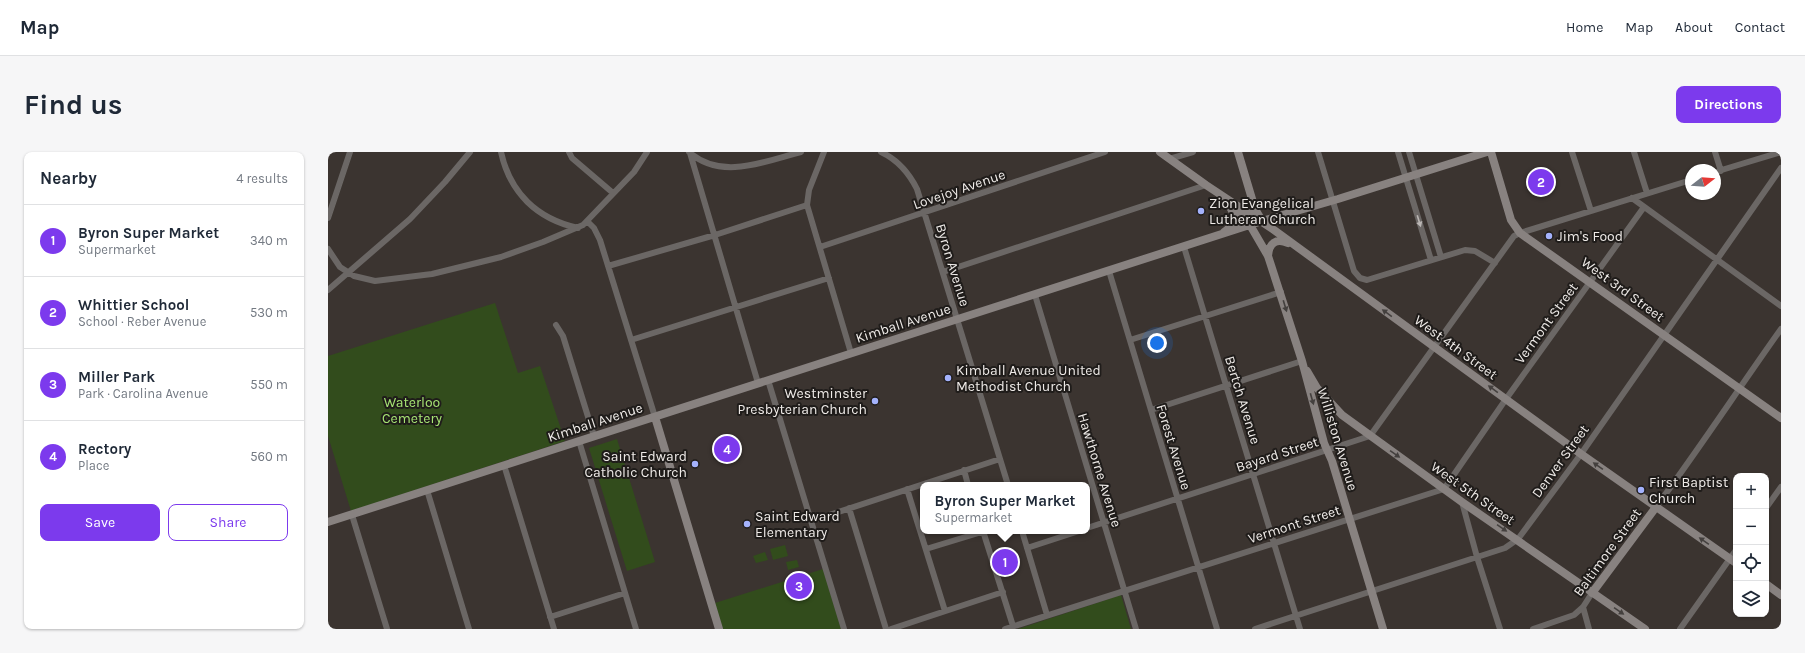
<!DOCTYPE html>
<html lang="en">
<head>
<meta charset="utf-8">
<style>
	body { margin:0; font-family:Karla,sans-serif; background:#f6f6f7; color:#1f2937 }
	.controls { position:absolute; right:12px; bottom:12px; display:grid; overflow:hidden; border-radius:8px; box-shadow:0 1px 3px #0004 }
	.controls button { width:36px; height:36px; display:grid; place-items:center; padding:0; border:0; border-bottom:1px solid #e0e1e3; background:#fff; color:#1f2937; font:20px sans-serif }
	.compass { position:absolute; left:1357px; top:12px; width:36px; height:36px; border-radius:50%; background:#fff; box-shadow:0 1px 3px #0004; rotate:73deg }
	.you { position:absolute; left:829px; top:191px; width:14px; height:14px; margin:-10px; border:3px solid #fff; border-radius:50%; background:#1a73e8; box-shadow:0 0 0 6px #1a73e833 }
	.badge { display:grid; place-items:center; width:26px; height:26px; border-radius:50%; background:#7c3aed; color:#fff; font-size:13px; font-weight:700 }
	.pin { position:absolute; translate:-50% -50%; border:2px solid #fff; box-shadow:0 1px 4px #0006 }
	.popup { position:absolute; left:592px; top:330px; width:170px; height:52px; box-sizing:border-box; display:grid; place-content:center; border-radius:8px; background:#fff; filter:drop-shadow(0 1px 3px #0005); font-size:13px; white-space:nowrap; color:#747a83 }
	.popup b { font-size:15px; color:#1f2937 }
	.popup::after { content:''; position:absolute; left:50%; top:100%; margin-left:-8px; border:8px solid transparent; border-top-color:#fff }
	.list { margin:0; padding:0; list-style:none }
	h2 { display:flex; justify-content:space-between; align-items:center; height:52px; margin:0; padding:0 16px; font-size:17px }
	h2 small { font-size:13px; font-weight:400; color:#747a83 }
	.list li { display:grid; grid-template-columns:26px 1fr auto; gap:12px; align-items:center; box-sizing:border-box; height:72px; padding:0 16px; border-top:1px solid #e0e1e3 }
	.list b { display:block; font-size:15px; white-space:nowrap }
	.list p { margin:0; font-size:13px; white-space:nowrap; color:#747a83 }
	.list em { font-size:13px; font-style:normal; color:#747a83 }
	.actions { display:flex; gap:8px; padding:12px 16px }
	.actions a { flex:1; padding:9px 0; border:1px solid #7c3aed; border-radius:8px; text-align:center; font-size:14px; color:#7c3aed }
	.actions .main { background:#7c3aed; color:#fff }
	.icon { flex:none; width:22px; height:22px; fill:none; stroke:currentColor; stroke-width:2; stroke-linecap:round; stroke-linejoin:round }
	.map { position:relative; flex:none; width:1453px; height:477px; overflow:hidden; border-radius:8px }
	header { display:flex; align-items:center; gap:24px; box-sizing:border-box; height:56px; padding:0 20px; background:#fff; border-bottom:1px solid #e0e1e3 }
	header strong { font-size:19px }
	nav { display:flex; gap:22px; margin-inline-start:auto; font-size:14px }
	.intro { display:flex; align-items:center; justify-content:space-between; box-sizing:border-box; height:96px; padding:0 24px }
	h1 { margin:0; font-size:28px }
	.button { padding:10px 18px; border-radius:8px; background:#7c3aed; color:#fff; font-size:14px; font-weight:700 }
	main { display:flex; gap:24px; padding:0 24px }
	aside { flex:1; background:#fff; border-radius:8px; box-shadow:0 1px 3px #0004 }
	.map>svg:first-child { display:block }
	.green { fill:#324c1c }
	.lines { fill:none; stroke-linecap:round; stroke-linejoin:round }
	.street { stroke:#6b6765; stroke-width:6 }
	.secondary { stroke:#888280; stroke-width:8 }
	.oneway { fill:#bab6b4 }
	.oneway2 { fill:#44403e }
	.poi-dot { fill:#a4b2fc; stroke:#1f1c1a; stroke-width:1.5 }
	.labels { text-anchor:middle; stroke-width:4; stroke-linejoin:round; paint-order:stroke }
	.street-label { font-size:14px; fill:#efebe8; stroke:#1f1c1a }
	.poi-label { font-size:14px; fill:#efebe8; stroke:#1f1c1a; text-anchor:start }
	.park-label { font-size:14px; fill:#a7e574; stroke:#1f1c1a }
</style>
</head>
<body>
<header>
<strong>Map</strong>
<nav><a>Home</a><a>Map</a><a>About</a><a>Contact</a></nav>
</header>
<div class="intro"><h1>Find us</h1><a class="button">Directions</a></div>
<main>
<aside>
<h2>Nearby<small>4 results</small></h2>
<ul class="list">
<li><span class="badge">1</span><div><b>Byron Super Market</b><p>Supermarket</p></div><em>340 m</em></li>
<li><span class="badge">2</span><div><b>Whittier School</b><p>School · Reber Avenue</p></div><em>530 m</em></li>
<li><span class="badge">3</span><div><b>Miller Park</b><p>Park · Carolina Avenue</p></div><em>550 m</em></li>
<li><span class="badge">4</span><div><b>Rectory</b><p>Place</p></div><em>560 m</em></li>
</ul>
<div class="actions"><a class="main">Save</a><a>Share</a></div>
</aside>
<div class="map">
<svg width="1453" height="477" viewBox="0 0 1453 477">
	<rect width="100%" height="100%" fill="#3b3430"/>
	<!-- green -->
	<path class="green" d="M167 151 190 221 212 214 237 289 23 359 0 284V204Z
		M289 287 327 410 299 419 261 296Z
		M457 393 460 404 445 408 442 397Z
		M437 400 440 408 428 411 425 404Z
		M469 408 471 415 460 418 458 410Z
		M495 417 513 477H395L387 451Z
		M793 443 803 477H690Z"/>
	<g class="lines">
		<!-- street -->
		<path class="street" d="M173 0C182 41 209 67 250 76
			M241 0 244 6 285 41
			M361 0C393 29 438 9 473 0
			M496 0 481 38 479 53 523 201
			M553 0C570 8 581 21 589 37L680 333
			M990 0 1026 119 1032 126 1039 128 1137 98 1147 99 1167 111
			M1070 0 1103 108
			M1081 0 1113 105
			M1244 0 1263 59
			M1306 0 1319 41
			M1387 0 1393 19
			M362 1 430 231
			M841 7 865 0
			M1387 20 1453 0
			M1304 46 1453 154
			M0 66 22 0
			M259 69 266 76 272 88 327 265
			M492 95 777 0
			M856 95 972 477
			M0 97 12 115 26 124 47 129 104 122 173 105 215 90 255 73 306 20 319 0
			M280 114 387 83 479 53
			M781 119 889 477
			M615 120 878 33
			M0 138 82 67 117 30 142 0
			M707 143 808 477
			M228 173 235 184 266 284
			M303 188 501 126
			M802 188 953 140
			M440 228 516 477
			M823 258 974 209
			M251 289 308 477
			M176 313 226 477
			M636 318 640 333
			M579 337 617 459
			M99 338 141 477
			M1134 350 1149 405 1172 477
			M1328 355C1371 297 1411 236 1453 177
			M521 356 558 477
			M1438 356 1453 335
			M24 363 59 477
			M483 369 672 307
			M759 376 1042 284 1186 84 1192 81 1363 28
			M655 379 685 474
			M694 379 719 463
			M699 396 751 379
			M598 397 657 379
			M1255 455 1261 477
			M222 465 297 441
			M563 477 675 440
			M677 477 1116 337 1178 247 1316 55
			M927 477 1177 396 1190 387 1253 302 1453 16
			M1205 477 1246 463 1255 455 1264 441
			M1352 477 1408 398"/>
		<!-- secondary -->
		<path class="secondary" d="M832 0 878 33 946 78 1253 302 1408 411
			M910 0 927 57 933 67
			M1163 0 1183 68 1192 81 1453 266
			M900 52 922 73 940 104 974 209 996 291 1004 309 1055 477
			M896 80C905 74 910 67 903 57
			M940 104C941 91 948 86 960 91
			M979 219 989 236 1014 263 1134 350 1317 477
			M327 265 391 477
			M0 370 934 69 1010 47 1159 0
			M1438 432 1453 443
			M1264 441 1328 355"/>
	</g>
	<!-- one-way arrows -->
	<defs><path id="oneway-solid" d="M-6-.8H1V-3.2L6.5 0L1 3.2V.8H-6Z"/></defs>
	<use class="oneway" href="#oneway-solid" transform="translate(1091 69) rotate(73)"/>
	<g class="oneway2">
		<use href="#oneway-solid" transform="translate(957 154) rotate(73)"/>
		<use href="#oneway-solid" transform="translate(1059 161) rotate(-144)"/>
		<use href="#oneway-solid" transform="translate(1165 237) rotate(-144)"/>
		<use href="#oneway-solid" transform="translate(984 247) rotate(74)"/>
		<use href="#oneway-solid" transform="translate(1067 302) rotate(35)"/>
		<use href="#oneway-solid" transform="translate(1270 314) rotate(-145)"/>
		<use href="#oneway-solid" transform="translate(1174 376) rotate(34)"/>
		<use href="#oneway-solid" transform="translate(1376 389) rotate(-145)"/>
		<use href="#oneway-solid" transform="translate(1291 459) rotate(34)"/>
	</g>
	<!-- markers -->
	<g class="poi-dot">
		<circle cx="873" cy="59" r="4"/>
		<circle cx="1221" cy="84" r="4"/>
		<circle cx="620" cy="226" r="4"/>
		<circle cx="547" cy="249" r="4"/>
		<circle cx="367" cy="312" r="4"/>
		<circle cx="1313" cy="338" r="4"/>
		<circle cx="419" cy="372" r="4"/>
	</g>
	<g class="labels">
		<!-- street labels -->
		<g class="street-label">
			<text transform="translate(631 37) rotate(-19)" y="5">Lovejoy Avenue</text>
			<text transform="translate(625 113) rotate(73)" y="5">Byron Avenue</text>
			<text transform="translate(1295 137) rotate(36)" y="5">West 3rd Street</text>
			<text transform="translate(575 171) rotate(-18)" y="5">Kimball Avenue</text>
			<text transform="translate(1218 171) rotate(-54)" y="5">Vermont Street</text>
			<text transform="translate(1128 195) rotate(36)" y="5">West 4th Street</text>
			<text transform="translate(915 248) rotate(73)" y="5">Bertch Avenue</text>
			<text transform="translate(267 270) rotate(-18)" y="5">Kimball Avenue</text>
			<text transform="translate(1010 287) rotate(73)" y="5">Williston Avenue</text>
			<text transform="translate(846 295) rotate(73)" y="5">Forest Avenue</text>
			<text transform="translate(949 302) rotate(-18)" y="5">Bayard Street</text>
			<text transform="translate(1232 309) rotate(-54)" y="5">Denver Street</text>
			<text transform="translate(772 318) rotate(73)" y="5">Hawthorne Avenue</text>
			<text transform="translate(1145 341) rotate(35)" y="5">West 5th Street</text>
			<text transform="translate(966 372) rotate(-18)" y="5">Vermont Street</text>
			<text transform="translate(1279 400) rotate(-54)" y="5">Baltimore Street</text>
		</g>
		<!-- poi labels -->
		<g class="poi-label">
			<text x="881" y="56">Zion Evangelical<tspan x="881" dy="16">Lutheran Church</tspan></text>
			<text x="1229" y="89">Jim's Food</text>
			<text x="628" y="223">Kimball Avenue United<tspan x="628" dy="16">Methodist Church</tspan></text>
			<text x="539" y="246" text-anchor="end">Westminster<tspan x="539" dy="16">Presbyterian Church</tspan></text>
			<text x="359" y="309" text-anchor="end">Saint Edward<tspan x="359" dy="16">Catholic Church</tspan></text>
			<text x="1321" y="335">First Baptist<tspan x="1321" dy="16">Church</tspan></text>
			<text x="427" y="369">Saint Edward<tspan x="427" dy="16">Elementary</tspan></text>
		</g>
		<!-- park labels -->
		<g class="park-label">
			<text x="84" y="255">Waterloo<tspan x="84" dy="16">Cemetery</tspan></text>
		</g>
	</g>
</svg>
<div class="controls">
<button>+</button>
<button>−</button>
<button><svg class="icon" aria-label="locate" viewBox="0 0 24 24"><circle cx="12" cy="12" r="6"/><path d="M12 2v4M12 18v4M2 12h4M18 12h4"/></svg></button>
<button><svg class="icon" aria-label="layers" viewBox="0 0 24 24"><path d="M12 4l9 5-9 5-9-5zM3 14l9 5 9-5"/></svg></button>
</div>
<svg class="compass" viewBox="-18 -18 36 36"><path d="M0-13l5 13h-10z" fill="#e53935"/><path d="M0 13l5-13h-10z" fill="#747a83"/></svg>
<div class="you"></div>
<div class="pin badge" style="left:677px;top:410px">1</div>
<div class="popup"><b>Byron Super Market</b>Supermarket</div>
<div class="pin badge" style="left:1213px;top:30px">2</div>
<div class="pin badge" style="left:471px;top:434px">3</div>
<div class="pin badge" style="left:399px;top:297px">4</div>
</div>
</main>
</body>
</html>
